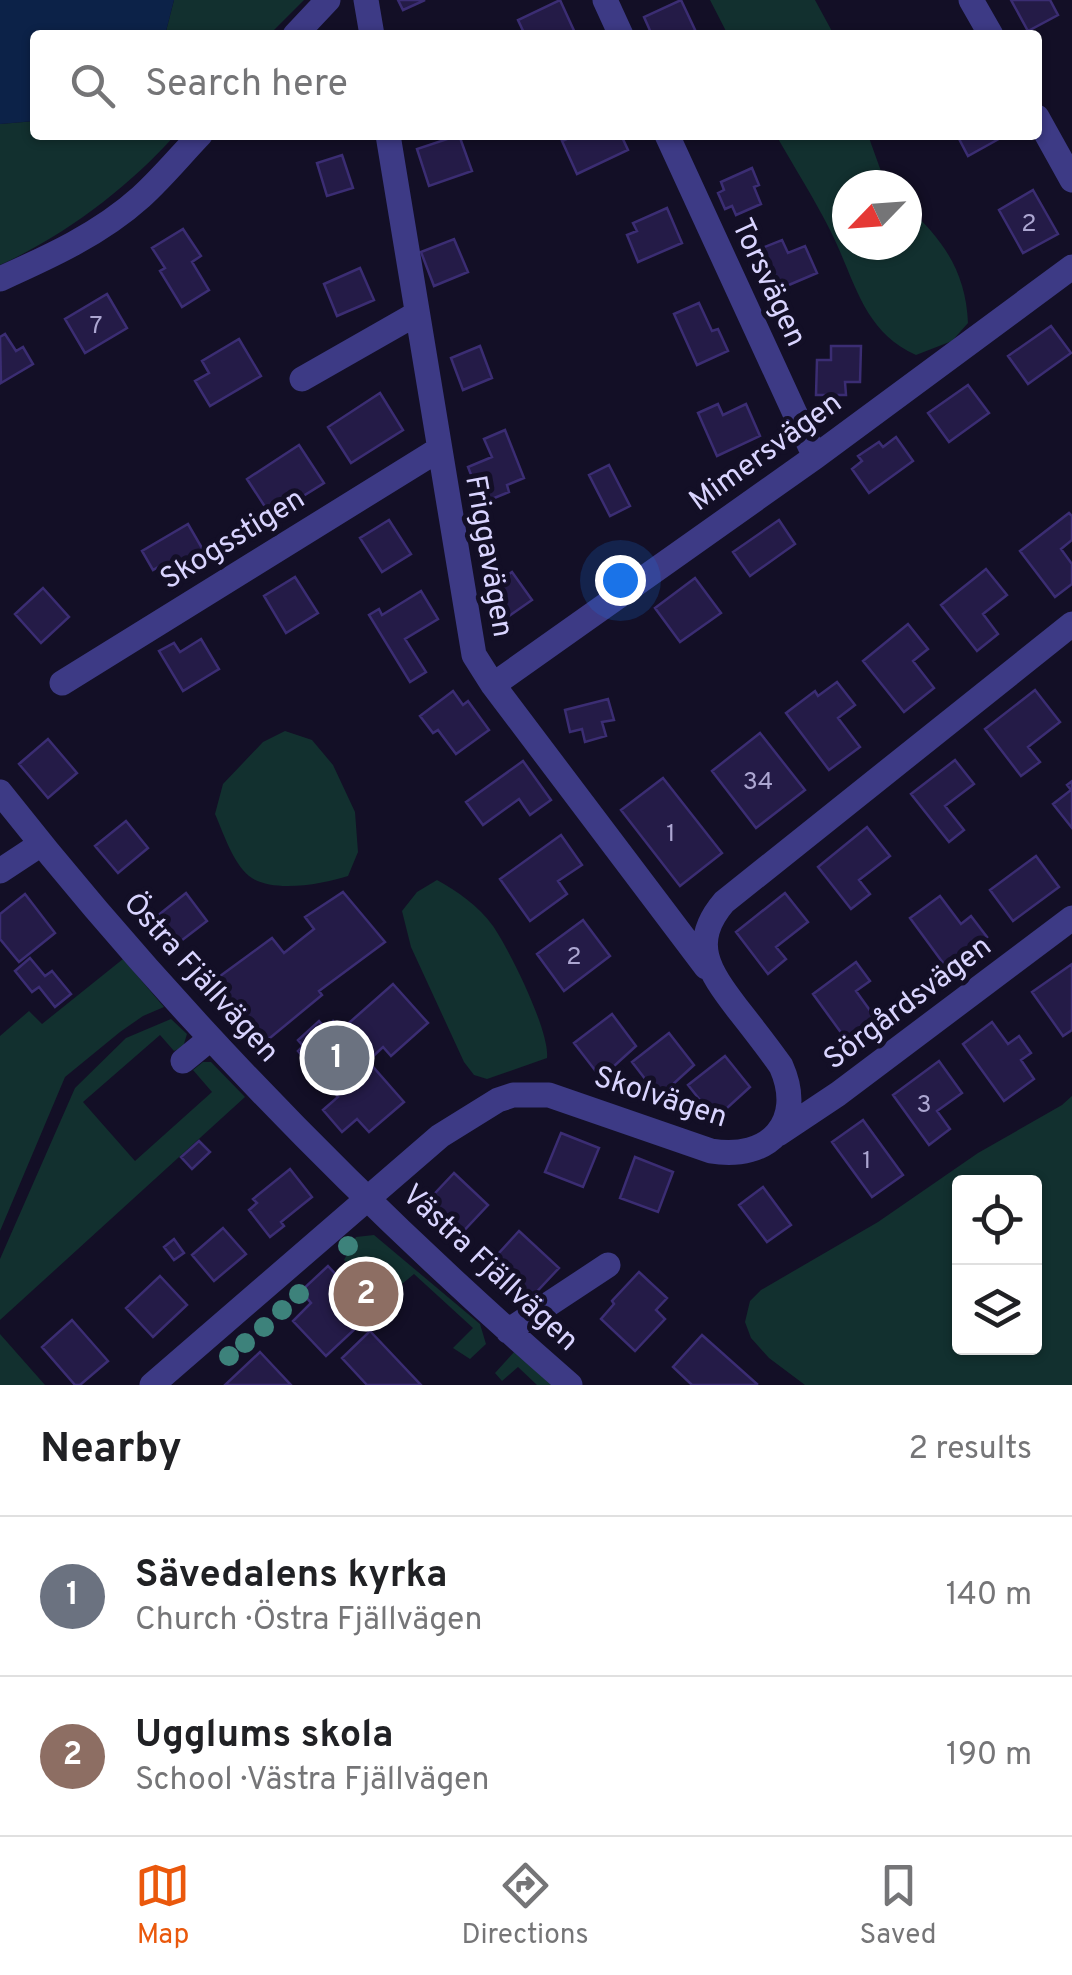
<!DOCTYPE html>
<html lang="en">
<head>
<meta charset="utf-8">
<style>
	body { margin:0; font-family:Overpass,sans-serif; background:#f6f6f6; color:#202124 }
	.controls { position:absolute; right:30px; bottom:30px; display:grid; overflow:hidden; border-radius:10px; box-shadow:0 2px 8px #0004 }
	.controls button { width:90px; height:90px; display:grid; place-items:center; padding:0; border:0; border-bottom:2px solid #e0e0e0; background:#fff; color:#202124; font:50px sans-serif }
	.compass { position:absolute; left:832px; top:170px; width:90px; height:90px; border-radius:50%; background:#fff; box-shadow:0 2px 8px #0004; rotate:245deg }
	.you { position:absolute; left:620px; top:580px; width:35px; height:35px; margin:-25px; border:8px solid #fff; border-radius:50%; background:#1a73e8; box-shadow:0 0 0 15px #1a73e833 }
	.badge { display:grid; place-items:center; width:65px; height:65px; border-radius:50%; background:#ea580c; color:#fff; font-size:32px; font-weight:700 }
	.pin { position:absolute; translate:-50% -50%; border:5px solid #fff; box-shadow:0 2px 10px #0006 }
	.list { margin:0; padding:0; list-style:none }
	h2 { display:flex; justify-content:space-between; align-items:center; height:130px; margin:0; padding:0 40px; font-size:42px }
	h2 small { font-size:32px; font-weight:400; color:#757577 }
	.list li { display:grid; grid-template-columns:65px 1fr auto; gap:30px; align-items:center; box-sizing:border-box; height:160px; padding:0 40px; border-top:2px solid #e0e0e0 }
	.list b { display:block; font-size:38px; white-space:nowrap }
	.list p { margin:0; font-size:32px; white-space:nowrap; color:#757577 }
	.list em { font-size:32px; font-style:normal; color:#757577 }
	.icon { flex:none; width:55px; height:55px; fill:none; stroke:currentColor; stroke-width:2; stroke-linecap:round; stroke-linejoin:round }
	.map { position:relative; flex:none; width:1072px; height:1385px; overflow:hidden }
	.search { position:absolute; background:#fff; box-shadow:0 2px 8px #0004; left:30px; right:30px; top:30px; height:110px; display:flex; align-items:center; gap:25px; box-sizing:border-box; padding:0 35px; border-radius:10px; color:#757577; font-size:38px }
	.sheet { height:450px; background:#fff }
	nav { display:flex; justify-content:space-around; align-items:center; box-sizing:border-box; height:140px; border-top:2px solid #e0e0e0; background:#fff; font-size:28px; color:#757577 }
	nav a { display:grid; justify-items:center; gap:5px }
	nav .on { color:#ea580c }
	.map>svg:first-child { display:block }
	.green { fill:#12302f; fill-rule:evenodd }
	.water { fill:#0c2248 }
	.building { fill:#241b47; stroke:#3b2d73; stroke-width:2.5 }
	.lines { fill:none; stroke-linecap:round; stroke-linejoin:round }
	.minor { stroke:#3d3a85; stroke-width:25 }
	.tree { fill:#3d827b }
	.labels { text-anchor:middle; stroke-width:10; stroke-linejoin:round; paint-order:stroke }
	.number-label { font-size:25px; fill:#aca6d1 }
	.street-label { font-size:30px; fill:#d9d4ff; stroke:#130f26 }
</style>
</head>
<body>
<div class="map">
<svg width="1072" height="1385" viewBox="0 0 1072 1385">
	<rect width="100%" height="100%" fill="#130f26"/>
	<!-- green -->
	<path class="green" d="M174 0H304L269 35H165Z
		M710 0H815L834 35H728Z
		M35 121V135H175C128 188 64 236 0 265V124Z
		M776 135H868L882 174 889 185H847V245H907V207C944 240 966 273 968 323L952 341 916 355C862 331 855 279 830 230 814 198 794 167 776 135Z
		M285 731 312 740 333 765 355 812 358 852 348 876C323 884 271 894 249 876 233 863 223 832 215 814L223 784 263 742Z
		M437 880C458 892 478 905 493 926 509 949 550 1031 547 1058L487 1079 474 1075 464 1062 411 947 402 911 417 892Z
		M123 959 164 1007 143 1016 120 1032 65 1077 0 1231V1036L29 1011 42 1024Z
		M171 1019 187 1034 183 1047 174 1051 160 1035 83 1102 135 1161 212 1092 193 1070 203 1062H211L245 1097 0 1320V1259L75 1088 126 1038Z
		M1072 1096V1385H805L769 1358 751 1338 745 1322 750 1301 761 1290 878 1222 978 1153 1062 1105ZM960 1182H1034V1348H960Z
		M374 1235 480 1324 486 1344 470 1359 453 1348 473 1328 414 1274 396 1289 382 1276 366 1291 351 1275 355 1270 344 1260 356 1237Z
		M0 1334 45 1385H0Z
		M514 1352 552 1385H537L518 1367 502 1381 495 1373Z"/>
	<!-- water -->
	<path class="water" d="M0 0H174L165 35H35V121L0 124Z"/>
	<!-- building -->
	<path class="building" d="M398 0H425L403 10Z
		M560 0 576 35H525L518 20Z
		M681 0 696 32 652 35 644 17Z
		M1011 0H1050L1058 15 1028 31Z
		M459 135 472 171 429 186 417 149Z
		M576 135H621L628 150 577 174 562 141Z
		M957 135H1006L968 156Z
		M342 155 353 188 327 196 317 163Z
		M752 168 759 185 754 187 761 204 736 215 732 206 725 209 718 193 724 190 721 182Z
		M1033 190 1058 234 1023 253 999 210Z
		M667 208 682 243 638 262 627 235 637 231 633 223Z
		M183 229 201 256 192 262 209 290 182 307 160 271 165 268 152 248Z
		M454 239 468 272 434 286 421 252Z
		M782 240 788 253 805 246 817 273 770 293 752 252Z
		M360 268 374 300 337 316 324 284Z
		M107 294 127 328 85 353 65 319Z
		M699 303 712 331 718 329 728 351 697 365 674 314Z
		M1051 326 1071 353 1028 384 1008 356Z
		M5 334 16 351 23 347 33 364 1 383 0 337Z
		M239 339 261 376 210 406 195 381 209 373 202 361Z
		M480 346 492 378 463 390 451 358Z
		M831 346H861L860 382H845L846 395H816L817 360H831Z
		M968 385 989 413 949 442 928 413Z
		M380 393 403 430 351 463 328 427Z
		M718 404 723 415 746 404 760 436 717 456 698 413Z
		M505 430 524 478 507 485 509 492 482 503 468 467 492 457 484 439Z
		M896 437 913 461 869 493 852 469 862 461 858 456 879 442 883 447Z
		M299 445 324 483 271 516 247 479Z
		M609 465 630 506 610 516 589 475Z
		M1069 513 1072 516V540L1061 549 1072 564V584L1055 597 1020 551Z
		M389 520 411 554 382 572 360 538Z
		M779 520 795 544 750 576 733 552Z
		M188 524 206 555 167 577 160 566 153 570 142 551Z
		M986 569 1007 595 983 614 998 634 977 651 941 605Z
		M512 572 532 600 509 616 489 588Z
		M295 577 318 613 286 633 264 596Z
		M695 578 721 613 680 642 655 608Z
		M43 588 69 617 41 643 15 614Z
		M421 591 438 619 405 639 426 672 410 682 369 615 379 609 382 615Z
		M908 624 928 649 913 661 934 688 904 712 863 661Z
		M201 639 219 669 183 691 159 651 174 643 180 652Z
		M837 682 855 705 838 718 860 747 829 770 786 713 815 691 818 696Z
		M1035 690 1060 722 1028 747 1040 762 1021 776 985 729Z
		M453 691 463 705 468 701 489 730 456 754 438 730 433 733 420 716Z
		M608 699 614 720 602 722 606 736 585 742 582 729 570 732 565 710Z
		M760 733 805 790 756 828 712 771Z
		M48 739 77 773 48 798 19 764Z
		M955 760 974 784 945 806 964 830 949 842 911 794Z
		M523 761 551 800 530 815 519 799 483 825 466 802Z
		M663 778 722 853 680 886 621 810Z
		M1072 781V828L1053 804 1071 790 1067 785Z
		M126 821 148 848 118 873 95 846Z
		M867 827 890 856 859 880 870 894 851 909 818 867Z
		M561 835 582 865 558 881 567 894 530 921 500 879Z
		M1036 856 1059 887 1013 921 990 890Z
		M343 892 385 942 319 991 322 995 265 1042 212 982 272 938 284 953 314 929 305 917Z
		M186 893 207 921 177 944 156 917Z
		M785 893 808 922 776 947 786 959 768 974 736 932Z
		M25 894 55 933 19 962 0 939V914Z
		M940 896 961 924 971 916 987 937 946 967 910 918Z
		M583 920 610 956 564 991 537 954Z
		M30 958 45 976 52 971 71 994 55 1007 39 987 32 992 15 971Z
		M856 962 870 981 856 991 879 1023 850 1045 813 994Z
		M1072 964V1030L1063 1036 1032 992Z
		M393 984 428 1023 391 1056 383 1047 368 1061 404 1102 369 1132 357 1119 342 1132 323 1110 338 1097 298 1051 303 1046 298 1040 319 1021 325 1028 333 1021 341 1030Z
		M612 1014 636 1046 601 1078 574 1043Z
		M992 1022 1008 1044 1019 1036 1031 1053 1021 1060 1034 1079 1004 1101 963 1044Z
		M669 1033 694 1065 659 1097 632 1062Z
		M725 1056 750 1087 715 1119 688 1085Z
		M939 1061 962 1093 937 1111 950 1129 929 1145 893 1095Z
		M863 1120 903 1175 872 1197 832 1142Z
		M561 1133 599 1148 583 1187 545 1172Z
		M199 1141 210 1152 192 1169 181 1157Z
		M635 1157 673 1172 658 1212 620 1198Z
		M290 1169 312 1197 281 1222 284 1226 270 1237 249 1210 257 1203 253 1199Z
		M454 1173 488 1205 457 1238 423 1206Z
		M763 1187 791 1225 767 1242 739 1205Z
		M223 1228 246 1254 214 1281 192 1255Z
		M519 1231 559 1268 528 1301 489 1264Z
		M174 1239 184 1253 174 1260 164 1247Z
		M328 1266 372 1313 326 1356 293 1321 311 1303 301 1291Z
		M639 1272 667 1298 656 1310 665 1319 635 1351 601 1319 614 1304 612 1301Z
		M160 1276 187 1305 153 1337 126 1308Z
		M72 1320 108 1361 80 1385H75L42 1347Z
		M370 1331 421 1385H367L342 1358Z
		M702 1335 757 1384 756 1385H692L673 1367Z
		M260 1352 291 1385H225Z"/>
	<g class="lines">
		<!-- minor -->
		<path class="minor" d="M366 0 372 35
			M605 0 621 35
			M971 0 991 35
			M295 35 328 0
			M1037 117 1072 180
			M388 135 474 655 493 685 706 967
			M667 135 815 457
			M0 279C49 257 100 234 141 197 162 178 180 156 200 135
			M302 379 416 314
			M62 683 438 450
			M493 685 815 457 1072 267
			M0 792C169 1007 363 1205 570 1385
			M0 871 41 844
			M183 1061 210 1039
			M778 1134 838 1094 1072 918
			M508 1331 608 1265
			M152 1385 440 1136 498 1100 513 1095H549L711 1151C769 1161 806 1122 781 1066 767 1046 752 1027 737 1008 709 971 689 943 724 902L1072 624"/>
	</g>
	<!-- trees -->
	<g class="tree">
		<circle cx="348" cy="1246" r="10"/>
		<circle cx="299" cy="1294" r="10"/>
		<circle cx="282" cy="1310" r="10"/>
		<circle cx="264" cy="1327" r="10"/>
		<circle cx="245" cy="1343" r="10"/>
		<circle cx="229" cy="1356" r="10"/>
	</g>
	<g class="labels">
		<!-- number labels -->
		<g class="number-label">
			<text x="1029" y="231">2</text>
			<text x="96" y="333">7</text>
			<text x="758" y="789">34</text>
			<text x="671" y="841">1</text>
			<text x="574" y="964">2</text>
			<text x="924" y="1112">3</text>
			<text x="867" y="1168">1</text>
		</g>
		<!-- street labels -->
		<g class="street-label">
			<text transform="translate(770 282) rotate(65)" y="10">Torsvägen</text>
			<text transform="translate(765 451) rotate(-36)" y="10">Mimersvägen</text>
			<text transform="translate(232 538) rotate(-32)" y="10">Skogsstigen</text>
			<text transform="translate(490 556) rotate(80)" y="10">Friggavägen</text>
			<text transform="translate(202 977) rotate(48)" y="10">Östra Fjällvägen</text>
			<text transform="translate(907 1002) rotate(-37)" y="10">Sörgårdsvägen</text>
			<text transform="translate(661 1096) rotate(18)" y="10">Skolvägen</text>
			<text transform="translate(491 1267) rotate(43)" y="10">Västra Fjällvägen</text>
		</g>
	</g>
</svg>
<div class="controls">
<button><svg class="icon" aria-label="locate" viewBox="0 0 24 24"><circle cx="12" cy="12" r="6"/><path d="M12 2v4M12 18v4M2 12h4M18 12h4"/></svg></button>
<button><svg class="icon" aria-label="layers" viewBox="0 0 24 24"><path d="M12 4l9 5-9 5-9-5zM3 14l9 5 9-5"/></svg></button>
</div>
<svg class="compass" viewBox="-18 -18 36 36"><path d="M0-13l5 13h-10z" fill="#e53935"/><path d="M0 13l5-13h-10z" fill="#757577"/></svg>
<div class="you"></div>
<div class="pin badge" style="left:337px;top:1058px;background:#6b7280">1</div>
<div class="pin badge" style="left:366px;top:1294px;background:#8d6e63">2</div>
<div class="search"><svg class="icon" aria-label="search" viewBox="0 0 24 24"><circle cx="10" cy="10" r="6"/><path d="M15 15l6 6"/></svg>Search here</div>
</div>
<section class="sheet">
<h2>Nearby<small>2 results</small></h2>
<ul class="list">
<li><span class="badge" style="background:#6b7280">1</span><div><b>Sävedalens kyrka</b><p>Church · Östra Fjällvägen</p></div><em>140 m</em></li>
<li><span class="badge" style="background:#8d6e63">2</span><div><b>Ugglums skola</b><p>School · Västra Fjällvägen</p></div><em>190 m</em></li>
</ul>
</section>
<nav>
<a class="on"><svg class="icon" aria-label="map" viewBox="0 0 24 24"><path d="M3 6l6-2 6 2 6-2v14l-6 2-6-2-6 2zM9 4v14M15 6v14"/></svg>Map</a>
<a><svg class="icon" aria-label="directions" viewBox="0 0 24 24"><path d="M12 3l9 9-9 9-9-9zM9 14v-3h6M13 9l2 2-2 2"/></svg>Directions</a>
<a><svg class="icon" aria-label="saved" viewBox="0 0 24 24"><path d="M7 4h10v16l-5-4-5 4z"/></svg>Saved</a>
</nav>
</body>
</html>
